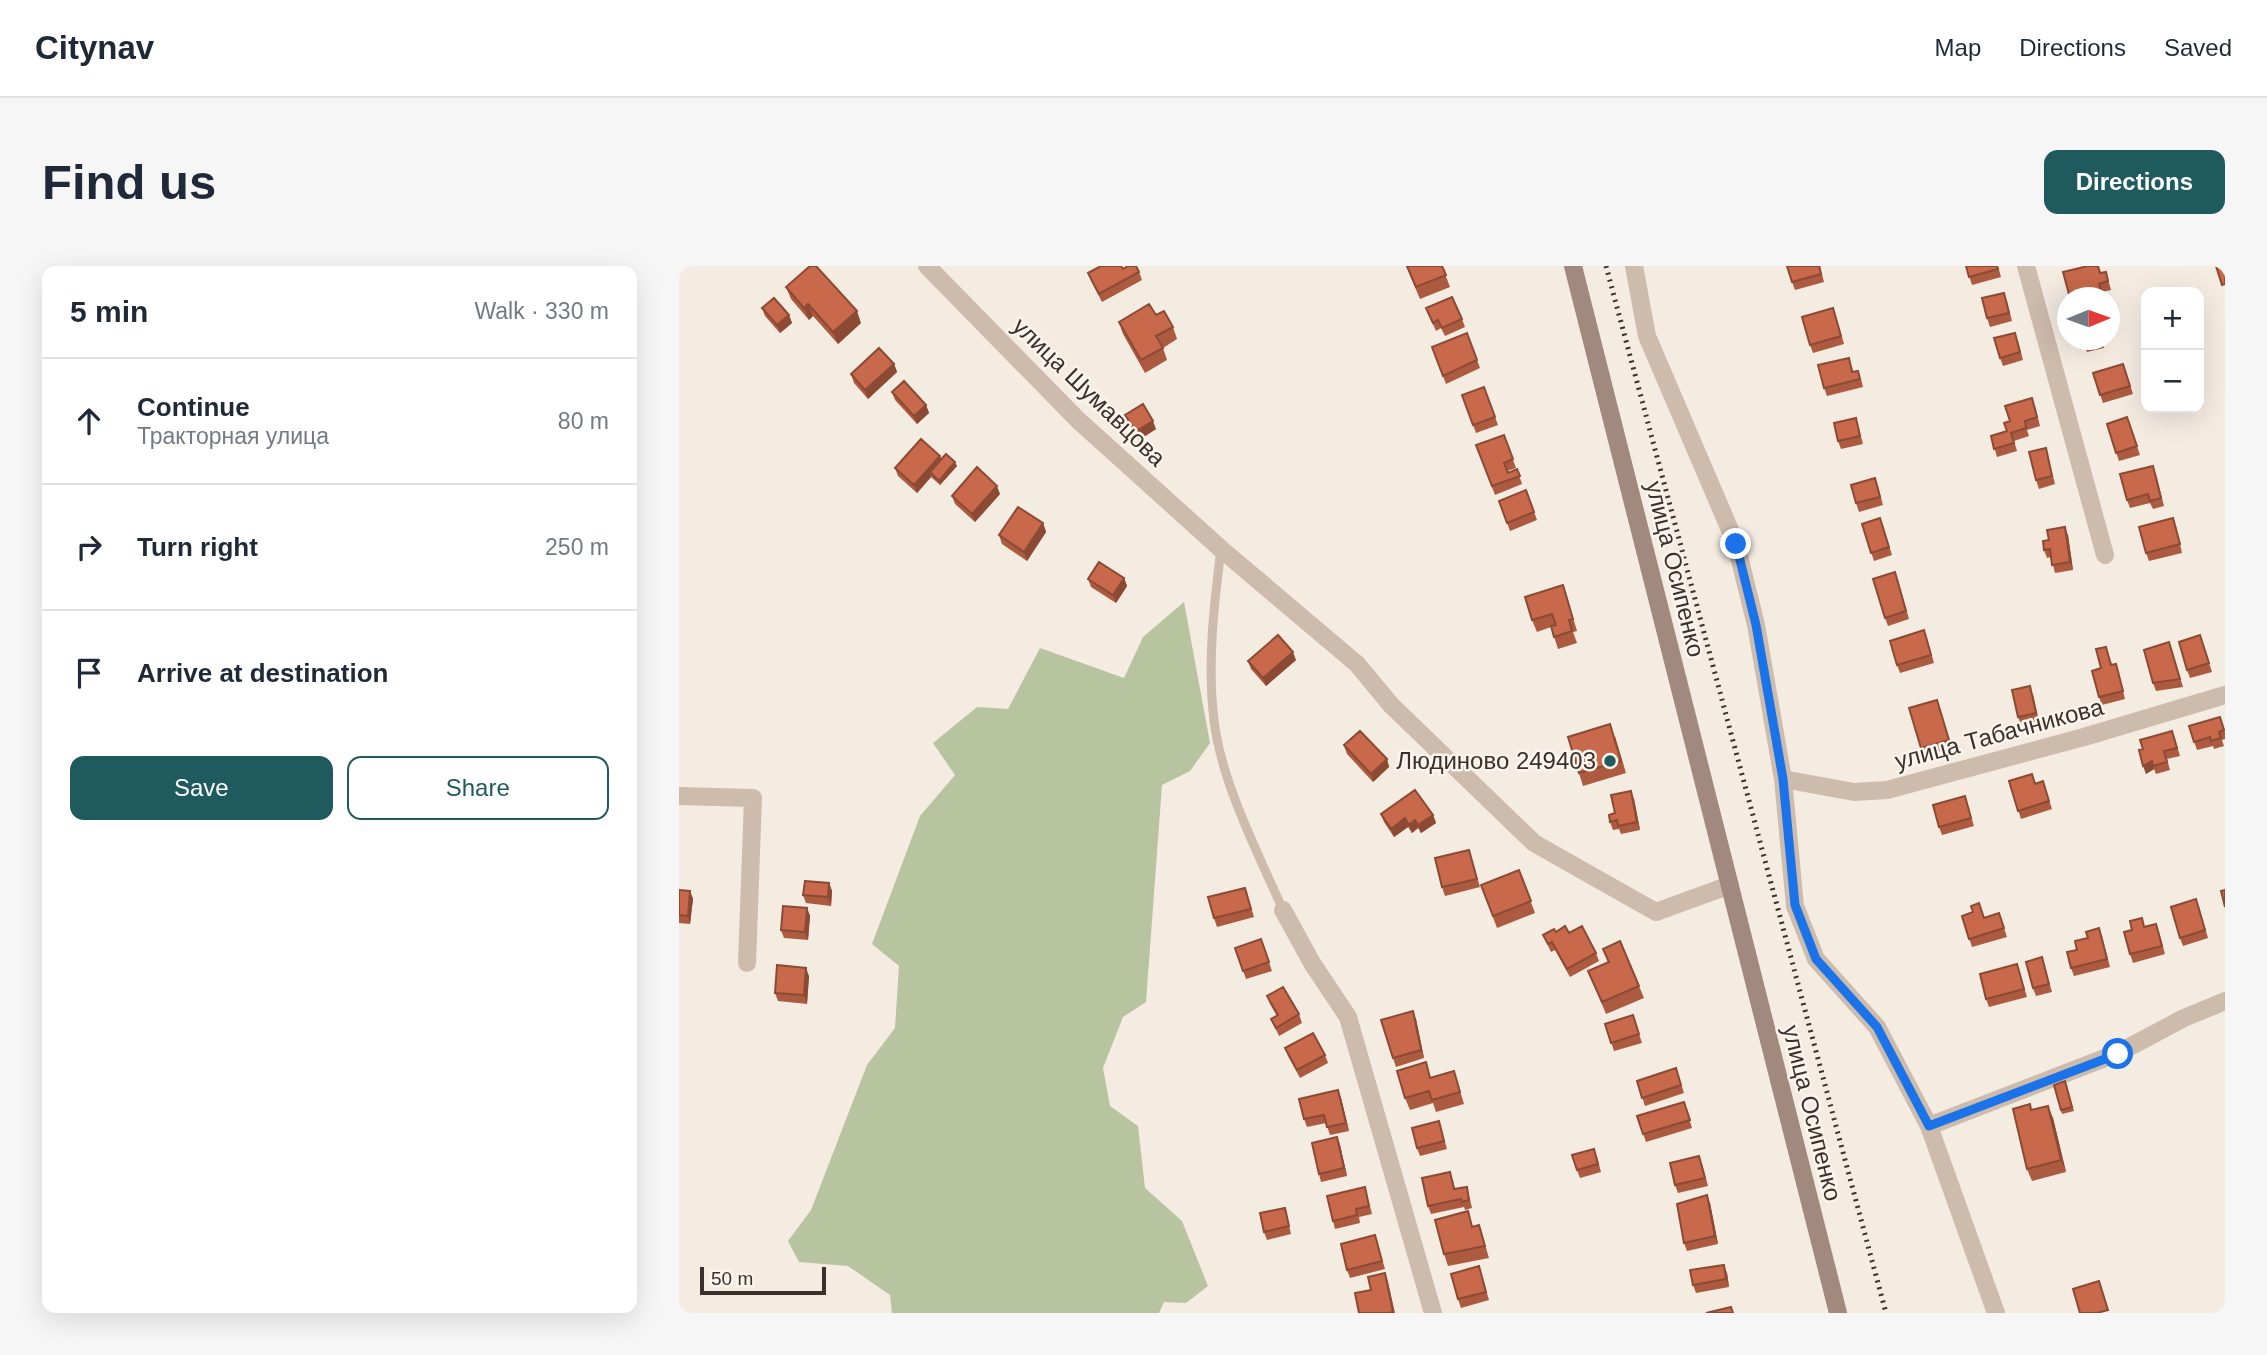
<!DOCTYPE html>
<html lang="en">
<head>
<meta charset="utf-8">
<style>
	body { margin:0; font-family:Arial,sans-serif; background:#f6f6f7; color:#1f2937 }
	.controls { position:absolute; right:21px; top:21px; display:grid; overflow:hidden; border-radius:14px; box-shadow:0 7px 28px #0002 }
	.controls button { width:63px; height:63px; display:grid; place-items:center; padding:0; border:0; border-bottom:2px solid #e0e1e3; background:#fff; color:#1f2937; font:35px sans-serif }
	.compass { position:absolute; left:1378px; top:21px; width:63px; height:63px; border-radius:50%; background:#fff; box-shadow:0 7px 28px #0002; rotate:89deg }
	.scale { position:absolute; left:21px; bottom:18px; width:126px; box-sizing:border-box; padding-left:7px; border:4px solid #3b302b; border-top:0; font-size:19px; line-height:24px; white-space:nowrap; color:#3b302b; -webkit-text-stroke:5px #fbf5ee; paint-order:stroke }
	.stop { position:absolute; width:21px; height:21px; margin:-16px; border:5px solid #1a73e8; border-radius:50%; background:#fff }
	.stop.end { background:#1a73e8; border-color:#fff; box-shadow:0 2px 7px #0008 }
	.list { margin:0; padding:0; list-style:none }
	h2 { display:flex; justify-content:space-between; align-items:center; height:91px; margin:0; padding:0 28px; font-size:30px }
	h2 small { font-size:23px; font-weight:400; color:#747a83 }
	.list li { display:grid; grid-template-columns:46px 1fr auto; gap:21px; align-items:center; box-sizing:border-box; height:126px; padding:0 28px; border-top:2px solid #e0e1e3 }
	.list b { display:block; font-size:26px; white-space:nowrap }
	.list p { margin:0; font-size:23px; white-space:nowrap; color:#747a83 }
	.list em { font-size:23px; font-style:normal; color:#747a83 }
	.actions { display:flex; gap:14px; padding:21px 28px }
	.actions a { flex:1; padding:16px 0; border:2px solid #1f5a5e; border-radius:14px; text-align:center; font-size:24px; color:#1f5a5e }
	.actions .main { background:#1f5a5e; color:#fff }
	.icon { flex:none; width:38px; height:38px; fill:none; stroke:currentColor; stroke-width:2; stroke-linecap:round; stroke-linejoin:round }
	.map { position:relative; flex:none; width:1546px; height:1047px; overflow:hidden; border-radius:14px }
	header { display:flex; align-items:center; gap:42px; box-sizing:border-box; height:98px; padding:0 35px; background:#fff; border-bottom:2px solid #e0e1e3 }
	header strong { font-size:33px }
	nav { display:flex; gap:38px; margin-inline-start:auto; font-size:24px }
	.intro { display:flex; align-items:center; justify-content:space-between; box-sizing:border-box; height:168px; padding:0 42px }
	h1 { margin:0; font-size:49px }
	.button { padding:18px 32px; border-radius:14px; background:#1f5a5e; color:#fff; font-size:24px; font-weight:700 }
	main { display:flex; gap:42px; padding:0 42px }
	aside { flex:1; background:#fff; border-radius:14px; box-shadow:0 7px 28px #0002 }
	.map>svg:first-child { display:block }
	.green { fill:#b8c4a0 }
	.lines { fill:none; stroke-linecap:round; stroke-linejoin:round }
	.lane { stroke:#cdbbac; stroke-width:9 }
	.street { stroke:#cdbbac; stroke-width:18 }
	.secondary { stroke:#a18a7d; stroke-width:18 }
	.rail { stroke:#3b302b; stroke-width:5; stroke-dasharray:2 5; stroke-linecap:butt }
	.wall { fill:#ac5a40 }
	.shaded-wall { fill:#8c4a34 }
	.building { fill:#c8694b; stroke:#8c4a34; stroke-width:2 }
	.route { stroke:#1a73e8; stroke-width:9 }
	.poi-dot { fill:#1f5a5e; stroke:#fbf5ee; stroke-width:2.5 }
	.labels { text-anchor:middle; stroke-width:5; stroke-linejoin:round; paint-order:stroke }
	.street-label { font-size:24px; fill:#3b302b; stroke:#fbf5ee }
	.poi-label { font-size:24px; fill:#3b302b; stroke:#fbf5ee; text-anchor:end }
</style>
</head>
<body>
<header>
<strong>Citynav</strong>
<nav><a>Map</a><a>Directions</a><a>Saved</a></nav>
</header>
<div class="intro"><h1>Find us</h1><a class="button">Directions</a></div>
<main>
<aside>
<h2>5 min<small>Walk · 330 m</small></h2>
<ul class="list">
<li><svg class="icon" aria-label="ahead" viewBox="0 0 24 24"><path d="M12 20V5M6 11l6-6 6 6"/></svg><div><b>Continue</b><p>Тракторная улица</p></div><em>80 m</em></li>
<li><svg class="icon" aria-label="right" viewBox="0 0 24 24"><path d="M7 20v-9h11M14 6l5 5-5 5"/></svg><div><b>Turn right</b></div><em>250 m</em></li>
<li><svg class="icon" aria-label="arrive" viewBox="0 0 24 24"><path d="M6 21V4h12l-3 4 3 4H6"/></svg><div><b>Arrive at destination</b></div></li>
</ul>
<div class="actions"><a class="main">Save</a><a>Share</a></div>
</aside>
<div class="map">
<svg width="1546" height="1047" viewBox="0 0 1546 1047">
	<rect width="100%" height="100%" fill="#f4ebe1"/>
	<!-- green -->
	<path class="green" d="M505 336 531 477 511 505 483 519 467 736 444 751 424 802 431 840 459 860 466 922 503 955 529 1020 507 1037 485 1036 480 1047H213L211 1029 169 1000 120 996 109 975 132 944 188 799 216 762 220 700 193 678 241 550 276 509 254 477 298 441 329 443 361 382 445 412 464 371Z"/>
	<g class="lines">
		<!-- lane -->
		<path class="lane" d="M542 283C535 339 528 397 535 454 542 516 579 587 604 644"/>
		<!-- street -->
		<path class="street" d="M248 0 399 154 542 283 678 398 712 439 855 577 977 646 1051 619
			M955 0 968 70 1057 278 1077 359 1104 513 1116 640 1137 693 1198 761 1250 860 1317 1047
			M1347 0 1426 289
			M1104 513 1175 526 1208 524 1405 471 1546 429
			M0 530 74 532 68 697
			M604 644 633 697 669 751 754 1047
			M1250 860 1439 787 1505 752 1546 735"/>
		<!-- secondary -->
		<path class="secondary" d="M894 0 1159 1047"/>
		<!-- rail -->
		<path class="rail" d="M927 0 1207 1047"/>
	</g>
	<!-- wall -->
	<path class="wall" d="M727 0H763L771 21 741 33Z
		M1141 0 1145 16 1116 24 1113 16Z
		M1287 0H1319L1322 11 1293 19Z
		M460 6 463 14 423 36 412 15 409 7Z
		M1427 6 1432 24 1423 26 1425 32H1391L1421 7Z
		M107 21 182 57 159 78 134 50 130 54 112 33Z
		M1328 35 1333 55 1311 61 1308 52Z
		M83 42 110 49 113 57 101 67 86 50Z
		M747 42 783 53 786 61 766 70 762 62 757 65Z
		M477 49 494 61 498 73 484 82 488 94 466 107 444 68 440 56Z
		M1157 50 1165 78 1134 87 1131 79Z
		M788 67 801 102 767 118 753 81Z
		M1404 74H1423L1425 82 1408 86Z
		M1339 75 1344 94 1324 100 1321 92Z
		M215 98 218 106 189 133 175 117 172 108Z
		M1444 98 1454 128 1424 137 1414 107Z
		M1173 100 1174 106 1182 113 1184 121 1148 130 1145 122Z
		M805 121 819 159 797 167 783 129Z
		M213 126 247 139 250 147 238 158 216 134Z
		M1356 140 1361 160 1348 164 1350 170 1335 175 1338 185 1318 191 1312 170 1328 165 1331 155Z
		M446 149 477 163 460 174 449 157Z
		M1448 151 1461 189 1440 195 1428 158Z
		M1177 152 1184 178 1162 183 1159 175Z
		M825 169 837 202 828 205 829 207 838 203 843 218 816 229 797 179Z
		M1367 182 1376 218 1360 223 1357 214Z
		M261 190 262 194 278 200 261 219 252 211 238 227 219 210 216 202Z
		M1477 208 1485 240 1474 243 1471 237 1451 242 1448 234Z
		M1199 220 1204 239 1180 246 1177 237Z
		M847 224 858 254 831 265 820 235Z
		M321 228 296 256 276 238 273 230Z
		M1201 252 1213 289 1195 295 1183 258Z
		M364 257 367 266 348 295 323 278 320 269Z
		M1497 260 1503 287 1470 295 1467 287Z
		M1389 269 1394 304 1376 307 1372 291 1368 292 1365 284 1370 274Z
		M445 312 448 320 437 337 412 321 409 313Z
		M1219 314 1230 353 1209 360 1206 352Z
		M888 331 898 365 894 366 898 377 879 383 872 361 858 366 853 354Z
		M1521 369 1533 406 1511 412 1508 404Z
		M1248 372 1255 397 1221 407 1218 399Z
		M1490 376 1504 421 1477 425 1474 417Z
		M1427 381 1433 399 1437 398 1446 433 1423 439 1420 431 1422 402Z
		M617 394 587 420 572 403 569 395Z
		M1354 428 1360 455 1342 459 1339 451Z
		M1261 442 1273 482 1245 490 1242 482Z
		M1541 451 1546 466V473L1543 474 1545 480 1535 483 1534 480 1518 484 1510 460Z
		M936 470 947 507 904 520 900 507Z
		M1496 473 1501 490 1488 493 1491 504 1477 508 1475 503 1467 508Z
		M665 480 708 493 710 501 694 516 668 488Z
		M1330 515 1356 518 1364 515 1373 543 1342 553Z
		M1286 530 1295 560 1263 569 1260 561Z
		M955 533 961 564 942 568 940 563 934 564 931 556Z
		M702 548 754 549 757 557 742 567 739 562 733 567 729 561 715 571 705 556Z
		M790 584 801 621 766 630 763 621Z
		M840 604 856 647 818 662 802 619Z
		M150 617 153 625 152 640 127 637 124 629Z
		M566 622 575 651 538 661 535 652Z
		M0 624 11 625 14 633 11 658 0 657Z
		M1520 641 1529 672 1504 680 1501 672Z
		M128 642 131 650 129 674 105 672 102 664Z
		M1320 647 1328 671 1293 681 1283 650 1305 652Z
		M1466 661 1480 666 1486 688 1454 697 1451 688Z
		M877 666 890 667 917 687 920 695 891 711 876 684 872 686 864 669Z
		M1423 670 1431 701 1395 710 1392 702 1398 684Z
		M582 673 593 705 567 713 556 682Z
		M924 683 960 720 965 732 927 748 909 705 929 696Z
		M1363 691 1373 726 1357 730 1354 722Z
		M1338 698 1348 731 1310 741 1307 733Z
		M130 710 128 738 99 735 96 727Z
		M588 730 620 748 623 757 600 770 592 753 598 750 591 738Z
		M954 749 963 777 935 785 926 758Z
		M737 753 745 792 717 801 714 792Z
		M606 782 646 789 649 797 621 812 609 790Z
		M997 802 1005 827 966 840 958 815Z
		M775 805 785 838 757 846 754 837 731 844 726 832 752 812Z
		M1386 815 1395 845 1383 848 1375 819Z
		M662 832 670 865 651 869 647 857 628 861 625 853Z
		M1005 836 1013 862 967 876 958 850Z
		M1353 844 1374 852 1387 906 1353 915 1348 903Z
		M760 855 768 883 741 890 738 882Z
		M658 871 661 879 668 910 642 916 640 908Z
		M918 891 922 906 901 912 898 904Z
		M1023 898 1029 920 999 927 996 919Z
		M774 914 776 923 790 929 793 942 786 944 785 941 752 948 749 940Z
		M686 921 693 948 680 951 681 957 656 963 654 955Z
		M1031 937 1039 978 1008 985 1005 977Z
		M606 942 612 968 588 974 585 966Z
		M800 959 810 992 769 1000 765 988 794 961Z
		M696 969 706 1003 671 1012 668 1004Z
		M800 1000 810 1034 782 1042 779 1033Z
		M1048 1007 1050 1021 1017 1027 1014 1019Z"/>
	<!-- shaded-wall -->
	<path class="shaded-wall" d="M129 38 134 50 130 54 125 42Z
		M178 45 182 57 159 78 154 66Z
		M110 49 113 57 101 67 98 59Z
		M215 98 218 106 189 133 186 124Z
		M247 139 250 147 238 158 235 150Z
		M474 155 477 163 460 174 457 165Z
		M261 190 264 198 251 206 252 211 238 227 235 219Z
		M276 196 278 200 261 219 260 215Z
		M318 220 321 228 296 256 293 248Z
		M364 257 367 266 348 295 345 286Z
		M1386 261 1389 269 1394 304 1391 296Z
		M445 312 448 320 437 337 434 329Z
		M614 386 617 394 587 420 584 412Z
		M708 493 710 501 694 516 692 508Z
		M1473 495 1475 503 1467 508 1464 500Z
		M952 525 955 533 961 564 958 556Z
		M754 549 757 557 742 567 739 559Z
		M726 552 729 561 715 571 712 563Z
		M736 554 739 562 733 567 730 559Z
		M150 617 153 625 152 640 149 631Z
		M11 625 14 633 11 658 9 650Z
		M128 642 131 650 129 674 126 666Z
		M127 702 130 710 128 738 125 729Z
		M734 745 737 753 745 792 742 784Z
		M659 824 662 832 670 865 667 857Z
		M1369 840 1374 852 1387 906 1382 894Z
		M658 871 661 879 668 910 665 902Z
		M1028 929 1031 937 1039 978 1036 970Z
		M1045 999 1048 1007 1050 1021 1047 1013Z
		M706 1007 709 1016 716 1047H715Z"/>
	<!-- building -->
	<path class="building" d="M131 0H137L178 45 154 66 129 38 125 42 107 21Z
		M422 0H442L444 3 449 0H457L460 6 420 28 409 7Z
		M728 0H763L767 9 737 21Z
		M1108 0H1140L1142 8 1113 16Z
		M1287 0H1318L1319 3 1290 11Z
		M1409 0H1419L1421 7 1427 6 1429 15 1420 18 1423 27 1407 32H1391L1384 6Z
		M1537 0H1546V18L1543 19Z
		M1325 27 1330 47 1308 52 1303 32Z
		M773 31 783 53 763 62 759 54 754 57 747 42Z
		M95 32 110 49 98 59 83 42Z
		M470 38 477 49 485 45 494 61 477 70 484 82 462 94 440 56Z
		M1154 42 1162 70 1131 79 1123 51Z
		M788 67 798 94 764 110 753 81Z
		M1336 67 1341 86 1321 92 1315 72Z
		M1404 74H1423L1405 78Z
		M200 82 215 98 186 124 172 108Z
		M1170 92 1173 106 1179 105 1181 113 1145 122 1139 99Z
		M1444 98 1451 120 1421 129 1414 107Z
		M225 115 247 139 235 150 213 126Z
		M805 121 816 151 794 159 783 129Z
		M1353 132 1358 151 1346 155 1347 162 1332 167 1335 177 1315 183 1312 170 1328 165 1325 157 1331 155 1326 140Z
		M464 138 474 155 457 165 446 149Z
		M1448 151 1458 180 1437 187 1428 158Z
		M1177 152 1181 170 1159 175 1155 157Z
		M825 169 834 193 825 197 829 207 838 203 841 210 813 220 797 179Z
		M242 173 261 190 235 219 216 202Z
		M1367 182 1373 210 1357 214 1350 186Z
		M267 188 276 196 260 215 251 206Z
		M1474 200 1482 232 1471 235 1469 228 1448 234 1441 208Z
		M298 201 318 220 293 248 273 230Z
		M1196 212 1201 231 1177 237 1172 219Z
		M847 224 855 246 828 257 820 235Z
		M339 241 364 257 345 286 320 269Z
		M1201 252 1210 281 1192 287 1183 258Z
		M1494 252 1501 278 1467 287 1460 261Z
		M1386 261 1391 296 1373 299 1371 283 1365 284 1364 275 1370 274 1368 264Z
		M420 296 445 312 434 329 409 313Z
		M1216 306 1227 345 1206 352 1194 313Z
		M884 319 894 353 890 354 893 365 875 371 872 360 877 359 873 348 853 354 846 331Z
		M1245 364 1252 389 1218 399 1211 375Z
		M599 369 614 386 584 412 569 395Z
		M1521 369 1530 397 1508 404 1500 376Z
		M1490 376 1501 413 1474 417 1465 384Z
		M1427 381 1432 399 1437 398 1444 425 1420 431 1413 405 1422 402 1417 383Z
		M1351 420 1357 447 1339 451 1333 424Z
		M1258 434 1270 474 1242 482 1230 442Z
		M1541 451 1545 464 1540 466 1542 472 1532 475 1531 471 1515 476 1510 460Z
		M931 458 942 495 900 507 889 471Z
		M681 465 708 493 692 508 665 479Z
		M1493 465 1498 482 1485 485 1488 496 1474 500 1473 495 1464 500 1460 484 1464 483 1461 474Z
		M1353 508 1356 518 1364 515 1370 535 1339 545 1330 515Z
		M736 524 754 549 739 559 736 554 730 559 726 552 712 563 702 548Z
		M952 525 958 556 939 560 938 554 931 556 930 549 936 547 932 529Z
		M1286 530 1292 552 1260 561 1254 539Z
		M790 584 798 613 763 621 756 592Z
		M840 604 852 635 814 650 802 619Z
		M126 615 150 617 149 631 124 629Z
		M566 622 572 643 535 652 529 631Z
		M0 624 11 625 9 650 0 649Z
		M1546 624V641L1542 625Z
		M1517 633 1526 664 1501 672 1492 641Z
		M1300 637 1305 652 1320 647 1325 662 1290 673 1283 650 1294 646 1292 640Z
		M104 640 128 642 126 666 102 664Z
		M1463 652 1465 661 1477 658 1483 680 1451 688 1445 666 1453 664 1451 655Z
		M886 660 890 667 903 660 917 687 888 703 873 676 869 678 864 669 875 663 877 666Z
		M1420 662 1428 693 1392 702 1388 686 1398 684 1396 675 1409 672 1407 666Z
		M582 673 590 696 564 705 556 682Z
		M941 675 960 720 923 736 909 705 930 696 924 683Z
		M1363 691 1370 718 1354 722 1347 696Z
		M1338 698 1345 723 1307 733 1301 708Z
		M98 699 127 702 125 729 96 727Z
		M604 721 620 748 597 762 592 753 599 749 588 730Z
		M734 745 742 784 714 792 702 754Z
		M954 749 960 768 932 777 926 758Z
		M634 767 646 789 618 804 606 782Z
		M747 796 751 812 775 805 781 826 753 834 750 825 726 832 718 805Z
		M997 802 1002 819 963 832 958 815Z
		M1386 815 1393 841 1382 844 1375 819Z
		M659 824 667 857 648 861 645 849 625 853 620 833Z
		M1005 836 1011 854 964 868 958 850Z
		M1351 838 1352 844 1369 840 1382 894 1348 903 1334 843Z
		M760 855 765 875 738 882 733 862Z
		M658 871 665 902 640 908 633 877Z
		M915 883 919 898 898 904 893 889Z
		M1020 890 1026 912 996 919 991 897Z
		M771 906 775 923 788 921 790 934 783 936 782 933 749 940 743 912Z
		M686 921 690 940 677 943 678 949 654 955 648 930Z
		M1028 929 1036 970 1005 977 998 938Z
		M606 942 610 960 585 966 581 947Z
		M789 945 793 961 800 959 806 980 765 988 756 954Z
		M696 969 703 995 668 1004 662 978Z
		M1045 999 1047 1013 1014 1019 1011 1004Z
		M800 1000 807 1026 779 1033 772 1008Z
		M706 1007 714 1046 709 1047H680L676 1027 692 1024 689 1011Z
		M1420 1015 1429 1044 1418 1047H1401L1394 1023Z
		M1052 1041 1054 1047H1027Z"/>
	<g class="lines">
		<!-- route -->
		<path class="route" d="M1057 278 1077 359 1104 513 1116 639 1137 693 1198 761 1250 860 1439 788"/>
	</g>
	<!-- markers -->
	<circle class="poi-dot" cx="931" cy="495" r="7"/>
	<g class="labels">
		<!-- street labels -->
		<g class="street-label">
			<text transform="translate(410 126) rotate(44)" y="8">улица Шумавцова</text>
			<text transform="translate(996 303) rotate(76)" y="8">улица Осипенко</text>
			<text transform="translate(1320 468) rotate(-15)" y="8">улица Табачникова</text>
			<text transform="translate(1133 847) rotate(76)" y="8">улица Осипенко</text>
		</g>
		<!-- poi labels -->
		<g class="poi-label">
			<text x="917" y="503">Людиново 249403</text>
		</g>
	</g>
</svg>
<div class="controls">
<button>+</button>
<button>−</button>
</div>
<svg class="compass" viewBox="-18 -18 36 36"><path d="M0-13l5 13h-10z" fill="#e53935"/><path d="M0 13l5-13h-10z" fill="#747a83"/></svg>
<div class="scale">50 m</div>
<div class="stop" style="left:1439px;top:788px"></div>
<div class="stop end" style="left:1057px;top:278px"></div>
</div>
</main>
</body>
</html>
